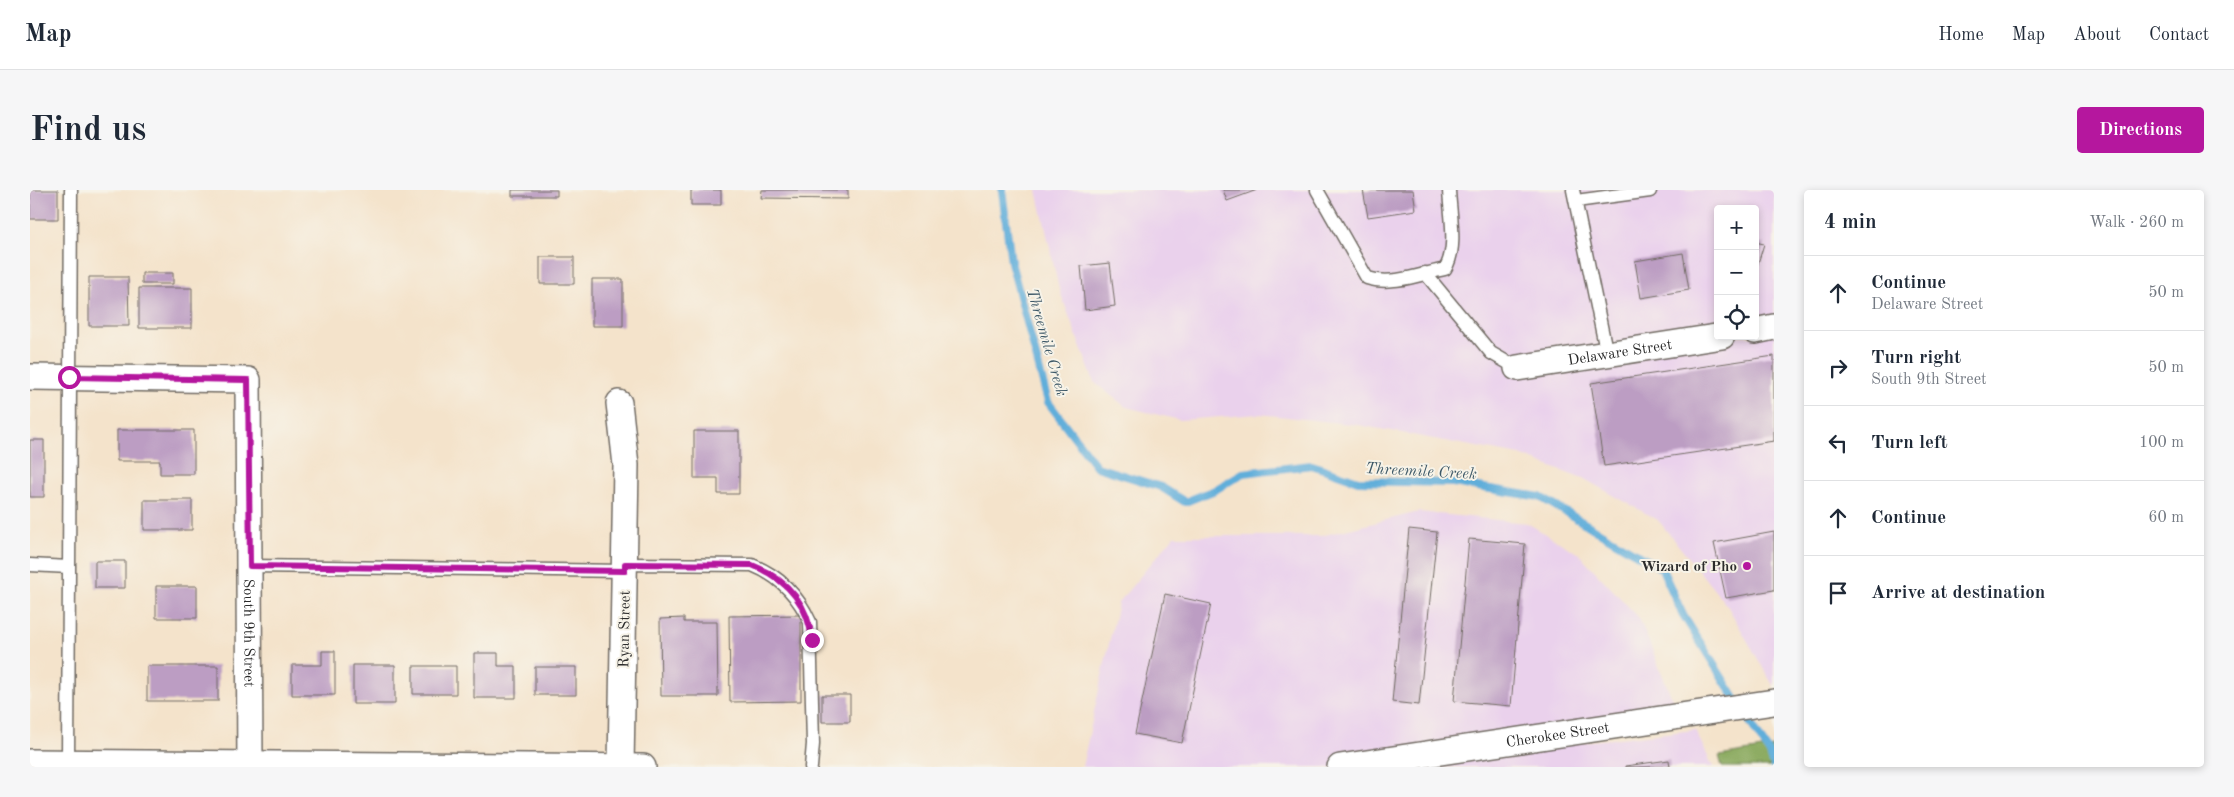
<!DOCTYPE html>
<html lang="en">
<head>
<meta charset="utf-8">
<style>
	body { margin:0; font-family:"Old Standard TT",serif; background:#f6f6f7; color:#1f2937 }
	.controls { position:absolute; right:15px; top:15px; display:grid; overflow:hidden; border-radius:5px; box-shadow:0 2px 8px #0003 }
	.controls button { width:45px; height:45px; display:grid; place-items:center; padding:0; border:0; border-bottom:1px solid #e0e1e3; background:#fff; color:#1f2937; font:25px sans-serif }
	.stop { position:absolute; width:15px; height:15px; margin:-11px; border:4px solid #b5179e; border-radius:50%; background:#fff }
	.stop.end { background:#b5179e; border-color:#fff; box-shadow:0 1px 5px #0008 }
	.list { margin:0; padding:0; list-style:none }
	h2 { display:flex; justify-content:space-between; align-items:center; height:65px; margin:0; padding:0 20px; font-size:21px }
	h2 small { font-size:16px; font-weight:400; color:#747a83 }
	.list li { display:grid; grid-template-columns:32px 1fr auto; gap:15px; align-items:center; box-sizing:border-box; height:75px; padding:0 20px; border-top:1px solid #e0e1e3 }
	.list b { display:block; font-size:19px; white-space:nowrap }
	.list p { margin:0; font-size:16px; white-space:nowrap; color:#747a83 }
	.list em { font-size:16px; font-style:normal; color:#747a83 }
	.icon { flex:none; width:28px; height:28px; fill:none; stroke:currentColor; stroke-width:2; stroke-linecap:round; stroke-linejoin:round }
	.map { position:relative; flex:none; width:1744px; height:577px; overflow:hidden; border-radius:5px }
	header { display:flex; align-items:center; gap:30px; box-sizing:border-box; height:70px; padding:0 25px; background:#fff; border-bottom:1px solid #e0e1e3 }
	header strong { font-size:24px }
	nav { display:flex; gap:28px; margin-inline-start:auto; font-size:18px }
	.intro { display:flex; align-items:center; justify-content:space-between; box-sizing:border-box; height:120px; padding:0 30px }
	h1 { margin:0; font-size:35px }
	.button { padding:12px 22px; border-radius:5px; background:#b5179e; color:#fff; font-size:18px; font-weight:700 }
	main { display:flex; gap:30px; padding:0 30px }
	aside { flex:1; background:#fff; border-radius:5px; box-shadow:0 2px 8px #0003 }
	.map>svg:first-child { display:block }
	.built { fill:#ead1ec; fill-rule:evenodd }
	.forest { fill:#89a95d; stroke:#5a6a44 }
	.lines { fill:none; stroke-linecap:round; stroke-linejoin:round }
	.stream { stroke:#60aeda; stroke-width:8 }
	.building { fill:#bc9dc3 }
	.lane-casing { stroke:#716b63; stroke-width:15 }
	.street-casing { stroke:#716b63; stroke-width:28 }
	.lane { stroke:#fff; stroke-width:12 }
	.street { stroke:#fff; stroke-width:25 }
	.route { stroke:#b5179e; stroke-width:6 }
	.poi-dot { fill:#b5179e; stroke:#f7f3e8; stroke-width:2 }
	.labels { text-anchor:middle; stroke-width:4; stroke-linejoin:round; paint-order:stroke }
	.street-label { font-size:15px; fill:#2b2b2b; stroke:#f7f3e8 }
	.poi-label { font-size:15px; font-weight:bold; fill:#2b2b2b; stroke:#f7f3e8; text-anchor:end }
	.water-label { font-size:16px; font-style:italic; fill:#3e5968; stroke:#f7f3e8 }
</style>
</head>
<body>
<header>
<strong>Map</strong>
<nav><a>Home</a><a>Map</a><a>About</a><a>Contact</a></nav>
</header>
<div class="intro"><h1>Find us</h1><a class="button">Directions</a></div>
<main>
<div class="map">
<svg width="1744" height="577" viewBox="0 0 1744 577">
	<rect width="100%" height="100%" fill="#f7f3e8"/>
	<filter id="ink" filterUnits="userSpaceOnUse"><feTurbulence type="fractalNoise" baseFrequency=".02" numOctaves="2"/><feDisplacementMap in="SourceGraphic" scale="10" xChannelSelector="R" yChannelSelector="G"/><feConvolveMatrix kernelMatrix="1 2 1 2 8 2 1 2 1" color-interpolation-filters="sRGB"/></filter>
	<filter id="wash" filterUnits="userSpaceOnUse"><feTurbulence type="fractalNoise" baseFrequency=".0096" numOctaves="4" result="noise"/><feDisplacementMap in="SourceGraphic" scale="20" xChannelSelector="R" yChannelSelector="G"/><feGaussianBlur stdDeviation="1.12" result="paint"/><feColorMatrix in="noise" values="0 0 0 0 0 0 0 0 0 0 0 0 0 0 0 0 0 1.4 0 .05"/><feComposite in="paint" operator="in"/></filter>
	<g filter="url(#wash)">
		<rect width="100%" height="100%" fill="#f4e3cb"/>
		<!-- built -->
		<path class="built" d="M1007 0H1744V497L1698 417 1628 330 1558 291 1490 265 1329 235 1230 224 1150 230 1096 217 1064 192 1029 99ZM1688 19H1725V146H1688Z
			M1389 322 1497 333 1549 364 1609 428 1646 518 1307 577H1052L1088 413 1144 346H1291Z
			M1665 540 1683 577H1318Z"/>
		<!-- forest -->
		<path class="forest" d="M1744 557V577H1692L1689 566Z"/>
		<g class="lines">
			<!-- stream -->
			<path class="stream" d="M972 0 981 72 1018 212 1067 277 1131 297 1155 312 1185 300 1213 283 1282 275 1328 291 1423 293 1510 307 1632 379 1653 425 1740 564 1744 576"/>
		</g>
		<g id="blocks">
			<!-- building -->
			<path class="building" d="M0 0H28V29H0Z
				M482 0H527V6H482Z
				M661 0H691V15H661Z
				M732 0H818V9L731 8Z
				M1193 0H1227L1197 11Z
				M1333 0H1383L1386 20 1338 27Z
				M1725 52 1734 54 1726 80H1725Z
				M1653 63 1659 100 1611 108 1605 71Z
				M510 67H544V94H510Z
				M1080 73 1085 116 1055 120 1051 76Z
				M112 83H143V94H112Z
				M59 87H98L99 136H59Z
				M562 89H593V136H562Z
				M109 98H162V138H109Z
				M1744 166V251L1574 276 1561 193Z
				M87 240H164V284H130V271H87Z
				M664 241H709V304H688V288H664Z
				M0 250H14V307H0Z
				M114 310H162V340H114Z
				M1379 339 1407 342 1389 515 1362 512Z
				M1744 342V400L1696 408 1684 353Z
				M1439 349 1495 354 1481 516 1424 511Z
				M65 371H95V398H65Z
				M126 396H167V428H126Z
				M1135 404 1181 414 1152 553 1105 544Z
				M771 425V511L700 512 699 426Z
				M654 428V432H687L688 506H631L630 429Z
				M292 461H305V505H262V475H292Z
				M444 463H468V476H486V508H444Z
				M323 475H365V514H323Z
				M117 476H188V511H117Z
				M383 476H426V504H383Z
				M505 477H546V505H505Z
				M792 505H820V532H792Z
				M1639 570 1640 577H1595V576Z"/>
		</g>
	</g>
	<g filter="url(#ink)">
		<use href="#blocks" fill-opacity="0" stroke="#716b63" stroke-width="1"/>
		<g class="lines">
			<defs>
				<path id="lane" d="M1287 0 1337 88C1362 96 1391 84 1415 79 1428 58 1420 25 1419 0
					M1543 0 1577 165
					M1546 11 1620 1
					M1395 83 1461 163 1487 178
					M595 374 722 375C750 386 768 405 780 432L783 554 781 577
					M0 375 39 377
					M220 376 595 381
					M38 573 41 0"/>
				<g id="street">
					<path d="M1725 141 1744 137"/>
					<path id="s1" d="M1487 178 1692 146"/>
					<path id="s2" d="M0 187 218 190 220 577"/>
					<path d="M589 213 596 275 591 576"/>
					<path d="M0 572 613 577"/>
					<path id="s3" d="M1310 577 1744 512"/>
				</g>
			</defs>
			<!-- lane casing -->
			<use href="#lane" class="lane-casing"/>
			<!-- street casing -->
			<use href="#street" class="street-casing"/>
			<!-- lane -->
			<use href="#lane" class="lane"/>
			<!-- street -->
			<use href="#street" class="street"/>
		</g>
	</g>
	<g class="lines" filter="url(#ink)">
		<!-- route -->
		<path class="route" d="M39 187 218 190 220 376 595 381V374L722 375C757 389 778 413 782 450"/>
	</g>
	<!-- markers -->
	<circle class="poi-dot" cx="1717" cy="376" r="5"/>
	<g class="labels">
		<!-- street labels -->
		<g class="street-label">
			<text dy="5" stroke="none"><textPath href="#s1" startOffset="104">Delaware Street</textPath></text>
			<text transform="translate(594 439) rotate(-89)" y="5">Ryan Street</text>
			<text dy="5" stroke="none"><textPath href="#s2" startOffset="471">South 9th Street</textPath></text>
			<text dy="5" stroke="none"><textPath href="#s3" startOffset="220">Cherokee Street</textPath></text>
		</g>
		<!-- poi labels -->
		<g class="poi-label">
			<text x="1707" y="381">Wizard of Pho</text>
		</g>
		<!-- water labels -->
		<g class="water-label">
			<text transform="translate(1018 152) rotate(74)" y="6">Threemile Creek</text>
			<text transform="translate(1391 280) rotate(3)" y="6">Threemile Creek</text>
		</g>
	</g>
</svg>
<div class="controls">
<button>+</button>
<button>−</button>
<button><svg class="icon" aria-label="locate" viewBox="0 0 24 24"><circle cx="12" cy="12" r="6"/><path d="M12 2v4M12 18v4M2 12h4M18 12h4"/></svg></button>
</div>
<div class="stop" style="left:39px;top:187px"></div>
<div class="stop end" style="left:782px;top:450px"></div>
</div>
<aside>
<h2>4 min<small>Walk · 260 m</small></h2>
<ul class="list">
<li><svg class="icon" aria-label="ahead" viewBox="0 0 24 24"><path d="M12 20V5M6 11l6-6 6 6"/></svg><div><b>Continue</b><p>Delaware Street</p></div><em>50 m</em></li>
<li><svg class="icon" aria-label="right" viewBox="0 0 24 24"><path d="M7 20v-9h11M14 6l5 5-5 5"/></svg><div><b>Turn right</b><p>South 9th Street</p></div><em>50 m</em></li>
<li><svg class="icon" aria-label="left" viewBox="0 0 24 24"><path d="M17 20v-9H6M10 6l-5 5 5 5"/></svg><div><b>Turn left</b></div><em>100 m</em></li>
<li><svg class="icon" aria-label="ahead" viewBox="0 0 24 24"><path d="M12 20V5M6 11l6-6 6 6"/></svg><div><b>Continue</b></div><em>60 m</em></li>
<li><svg class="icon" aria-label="arrive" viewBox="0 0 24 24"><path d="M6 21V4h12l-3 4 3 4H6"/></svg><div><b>Arrive at destination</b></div></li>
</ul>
</aside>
</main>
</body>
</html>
